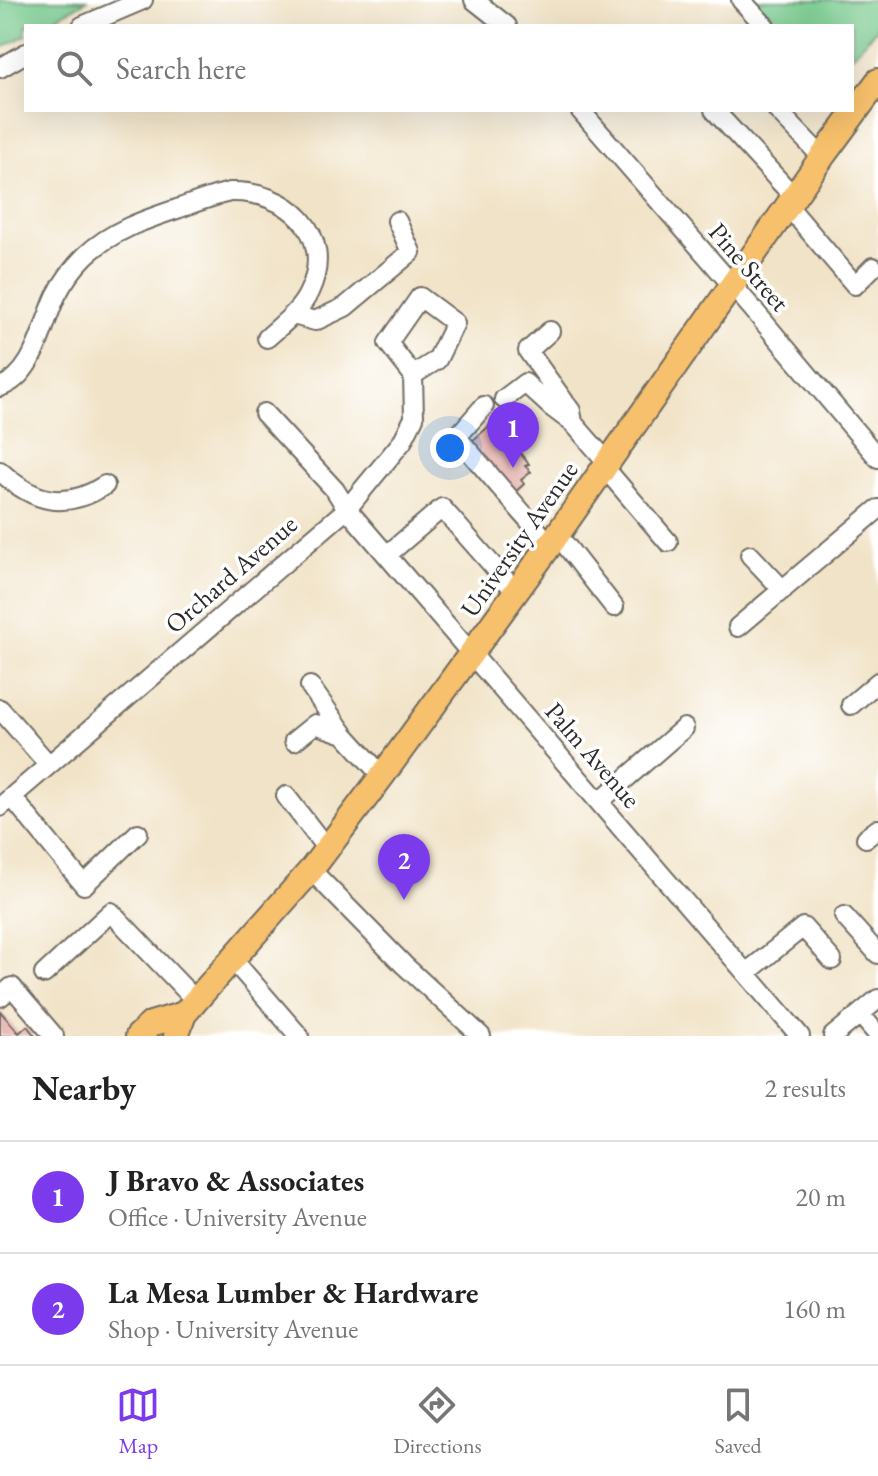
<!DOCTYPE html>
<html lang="en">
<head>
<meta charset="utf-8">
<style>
	body { margin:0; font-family:"EB Garamond",serif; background:#f6f6f6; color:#222 }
	.you { position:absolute; left:450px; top:448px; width:28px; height:28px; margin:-20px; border:6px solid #fff; border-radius:50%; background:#1a73e8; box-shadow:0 0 0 12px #1a73e833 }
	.badge { display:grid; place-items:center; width:52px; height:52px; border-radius:50%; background:#7c3aed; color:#fff; font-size:26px; font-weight:700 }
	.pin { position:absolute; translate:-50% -66px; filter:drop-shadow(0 2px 4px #0008) }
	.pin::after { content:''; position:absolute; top:42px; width:28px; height:24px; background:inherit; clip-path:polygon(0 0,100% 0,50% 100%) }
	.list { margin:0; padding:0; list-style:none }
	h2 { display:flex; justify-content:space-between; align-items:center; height:104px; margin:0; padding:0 32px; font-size:34px }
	h2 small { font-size:26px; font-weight:400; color:#767676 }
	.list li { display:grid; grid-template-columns:52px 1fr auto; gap:24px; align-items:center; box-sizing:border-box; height:112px; padding:0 32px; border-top:2px solid #e0e0e0 }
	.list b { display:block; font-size:30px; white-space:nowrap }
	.list p { margin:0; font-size:26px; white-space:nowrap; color:#767676 }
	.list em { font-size:26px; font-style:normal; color:#767676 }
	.icon { flex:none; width:44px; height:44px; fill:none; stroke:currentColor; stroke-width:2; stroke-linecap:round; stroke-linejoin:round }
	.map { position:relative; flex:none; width:878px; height:1036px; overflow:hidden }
	.search { position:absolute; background:#fff; box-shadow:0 8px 32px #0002; left:24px; right:24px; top:24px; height:88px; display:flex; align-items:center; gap:20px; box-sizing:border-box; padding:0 28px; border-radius:0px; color:#767676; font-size:30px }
	.sheet { height:328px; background:#fff }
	nav { display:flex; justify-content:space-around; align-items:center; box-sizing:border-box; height:112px; border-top:2px solid #e0e0e0; background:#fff; font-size:22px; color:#767676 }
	nav a { display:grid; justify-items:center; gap:4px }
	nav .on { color:#7c3aed }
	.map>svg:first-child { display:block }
	.green { fill:#76c98c; stroke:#507a5c; stroke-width:2 }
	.building { fill:#e4aca8 }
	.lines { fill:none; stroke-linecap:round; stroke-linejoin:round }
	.minor-casing { stroke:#706b62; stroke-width:22 }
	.major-casing { stroke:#706b62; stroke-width:28 }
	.minor { stroke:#fff; stroke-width:18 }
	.major { stroke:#f7c06c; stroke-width:24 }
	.labels { text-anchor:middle; stroke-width:7; stroke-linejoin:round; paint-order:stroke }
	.street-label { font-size:26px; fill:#2b2b2b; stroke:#fff }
</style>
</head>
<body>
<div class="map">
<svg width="878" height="1036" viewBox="0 0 878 1036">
	<rect width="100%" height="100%" fill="#fff"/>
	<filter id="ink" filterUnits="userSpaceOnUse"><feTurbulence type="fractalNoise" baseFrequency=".0125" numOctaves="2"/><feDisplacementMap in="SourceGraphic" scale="16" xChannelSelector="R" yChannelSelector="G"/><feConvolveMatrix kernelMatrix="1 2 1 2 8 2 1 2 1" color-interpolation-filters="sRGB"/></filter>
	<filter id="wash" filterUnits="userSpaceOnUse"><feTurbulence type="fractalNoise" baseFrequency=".006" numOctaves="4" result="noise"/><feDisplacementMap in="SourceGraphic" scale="32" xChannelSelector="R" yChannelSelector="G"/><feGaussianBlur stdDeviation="1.8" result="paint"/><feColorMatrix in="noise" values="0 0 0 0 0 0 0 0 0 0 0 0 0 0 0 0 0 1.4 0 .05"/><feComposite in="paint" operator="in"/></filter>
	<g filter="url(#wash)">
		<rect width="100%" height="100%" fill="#f1e3c7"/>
		<!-- green -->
		<path class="green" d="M0 0H88L41 26H26V35L0 49Z
			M752 0H878V27L852 56V26H775Z"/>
		<g id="blocks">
			<!-- building -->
			<path class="building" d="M494 422 529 464 525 466 531 472 521 480 524 484 514 493 471 442Z
				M0 1011 19 1033 27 1026 35 1036H0Z"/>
		</g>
	</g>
	<g filter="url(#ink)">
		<use href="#blocks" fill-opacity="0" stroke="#706b62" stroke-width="2"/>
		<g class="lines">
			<defs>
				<path id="minor" d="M474 0 507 26
					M741 0 765 26
					M82 26 143 0
					M0 68 26 53
					M580 110 752 308 878 458
					M714 110 794 197
					M777 110 822 157
					M788 206 855 285 873 267
					M293 315 315 321 345 307 411 252 397 221
					M550 331 528 351 571 411 573 422
					M0 387C34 376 42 326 56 296 63 282 73 268 85 256 111 231 144 220 177 209 194 203 212 196 230 192 286 190 337 234 309 292 300 312 282 324 267 338
					M504 399 525 383 550 406 574 424 608 463
					M484 406 457 437 550 545
					M264 413 335 490 347 509 800 1036
					M604 467 668 542
					M0 471C33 502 65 511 105 485
					M557 534 614 607
					M387 555 442 508 516 592
					M750 555 783 590
					M738 627 878 509
					M310 686 344 734
					M851 705 878 682
					M0 709 49 765
					M294 741 315 724 344 734 382 776
					M286 796 327 849
					M12 797 84 885 138 833
					M599 802 684 728
					M0 807 347 509 364 488 402 442 414 418 413 375 388 343 420 297 455 323 437 360 413 375
					M866 838 878 829
					M311 870 404 965 481 1036
					M844 916 878 954
					M233 960 299 1036
					M746 973 803 927 832 960
					M44 974 111 912 196 1001
					M0 997 12 987 54 1036
					M860 1014 878 1035
					M833 1036 878 999"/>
				<path id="major" d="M138 1036 151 1024 184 1014
					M176 1036 184 1014 311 870 382 776 550 545 822 157 878 81"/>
			</defs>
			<!-- minor casing -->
			<use href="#minor" class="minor-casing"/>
			<!-- major casing -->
			<use href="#major" class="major-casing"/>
			<!-- minor -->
			<use href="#minor" class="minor"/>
			<!-- major -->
			<use href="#major" class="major"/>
		</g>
	</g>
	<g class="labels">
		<!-- street labels -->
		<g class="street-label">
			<text transform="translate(749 267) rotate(49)" y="9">Pine Street</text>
			<text transform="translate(519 539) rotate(-55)" y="9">University Avenue</text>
			<text transform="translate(231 574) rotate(-41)" y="9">Orchard Avenue</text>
			<text transform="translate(593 755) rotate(49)" y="9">Palm Avenue</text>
		</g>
	</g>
</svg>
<div class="you"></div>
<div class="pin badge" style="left:513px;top:468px">1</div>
<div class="pin badge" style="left:404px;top:900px">2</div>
<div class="search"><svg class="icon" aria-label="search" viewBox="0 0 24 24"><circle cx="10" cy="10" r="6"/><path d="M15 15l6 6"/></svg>Search here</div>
</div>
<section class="sheet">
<h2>Nearby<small>2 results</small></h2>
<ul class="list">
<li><span class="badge">1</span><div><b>J Bravo &amp; Associates</b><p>Office · University Avenue</p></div><em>20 m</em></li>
<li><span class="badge">2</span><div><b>La Mesa Lumber &amp; Hardware</b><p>Shop · University Avenue</p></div><em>160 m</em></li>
</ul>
</section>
<nav>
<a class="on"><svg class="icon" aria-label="map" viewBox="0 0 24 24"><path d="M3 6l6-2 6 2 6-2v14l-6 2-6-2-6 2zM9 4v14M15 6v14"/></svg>Map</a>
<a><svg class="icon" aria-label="directions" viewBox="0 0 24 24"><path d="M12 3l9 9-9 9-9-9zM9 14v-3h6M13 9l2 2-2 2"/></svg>Directions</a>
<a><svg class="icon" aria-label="saved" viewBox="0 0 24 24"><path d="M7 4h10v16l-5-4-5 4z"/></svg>Saved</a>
</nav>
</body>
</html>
